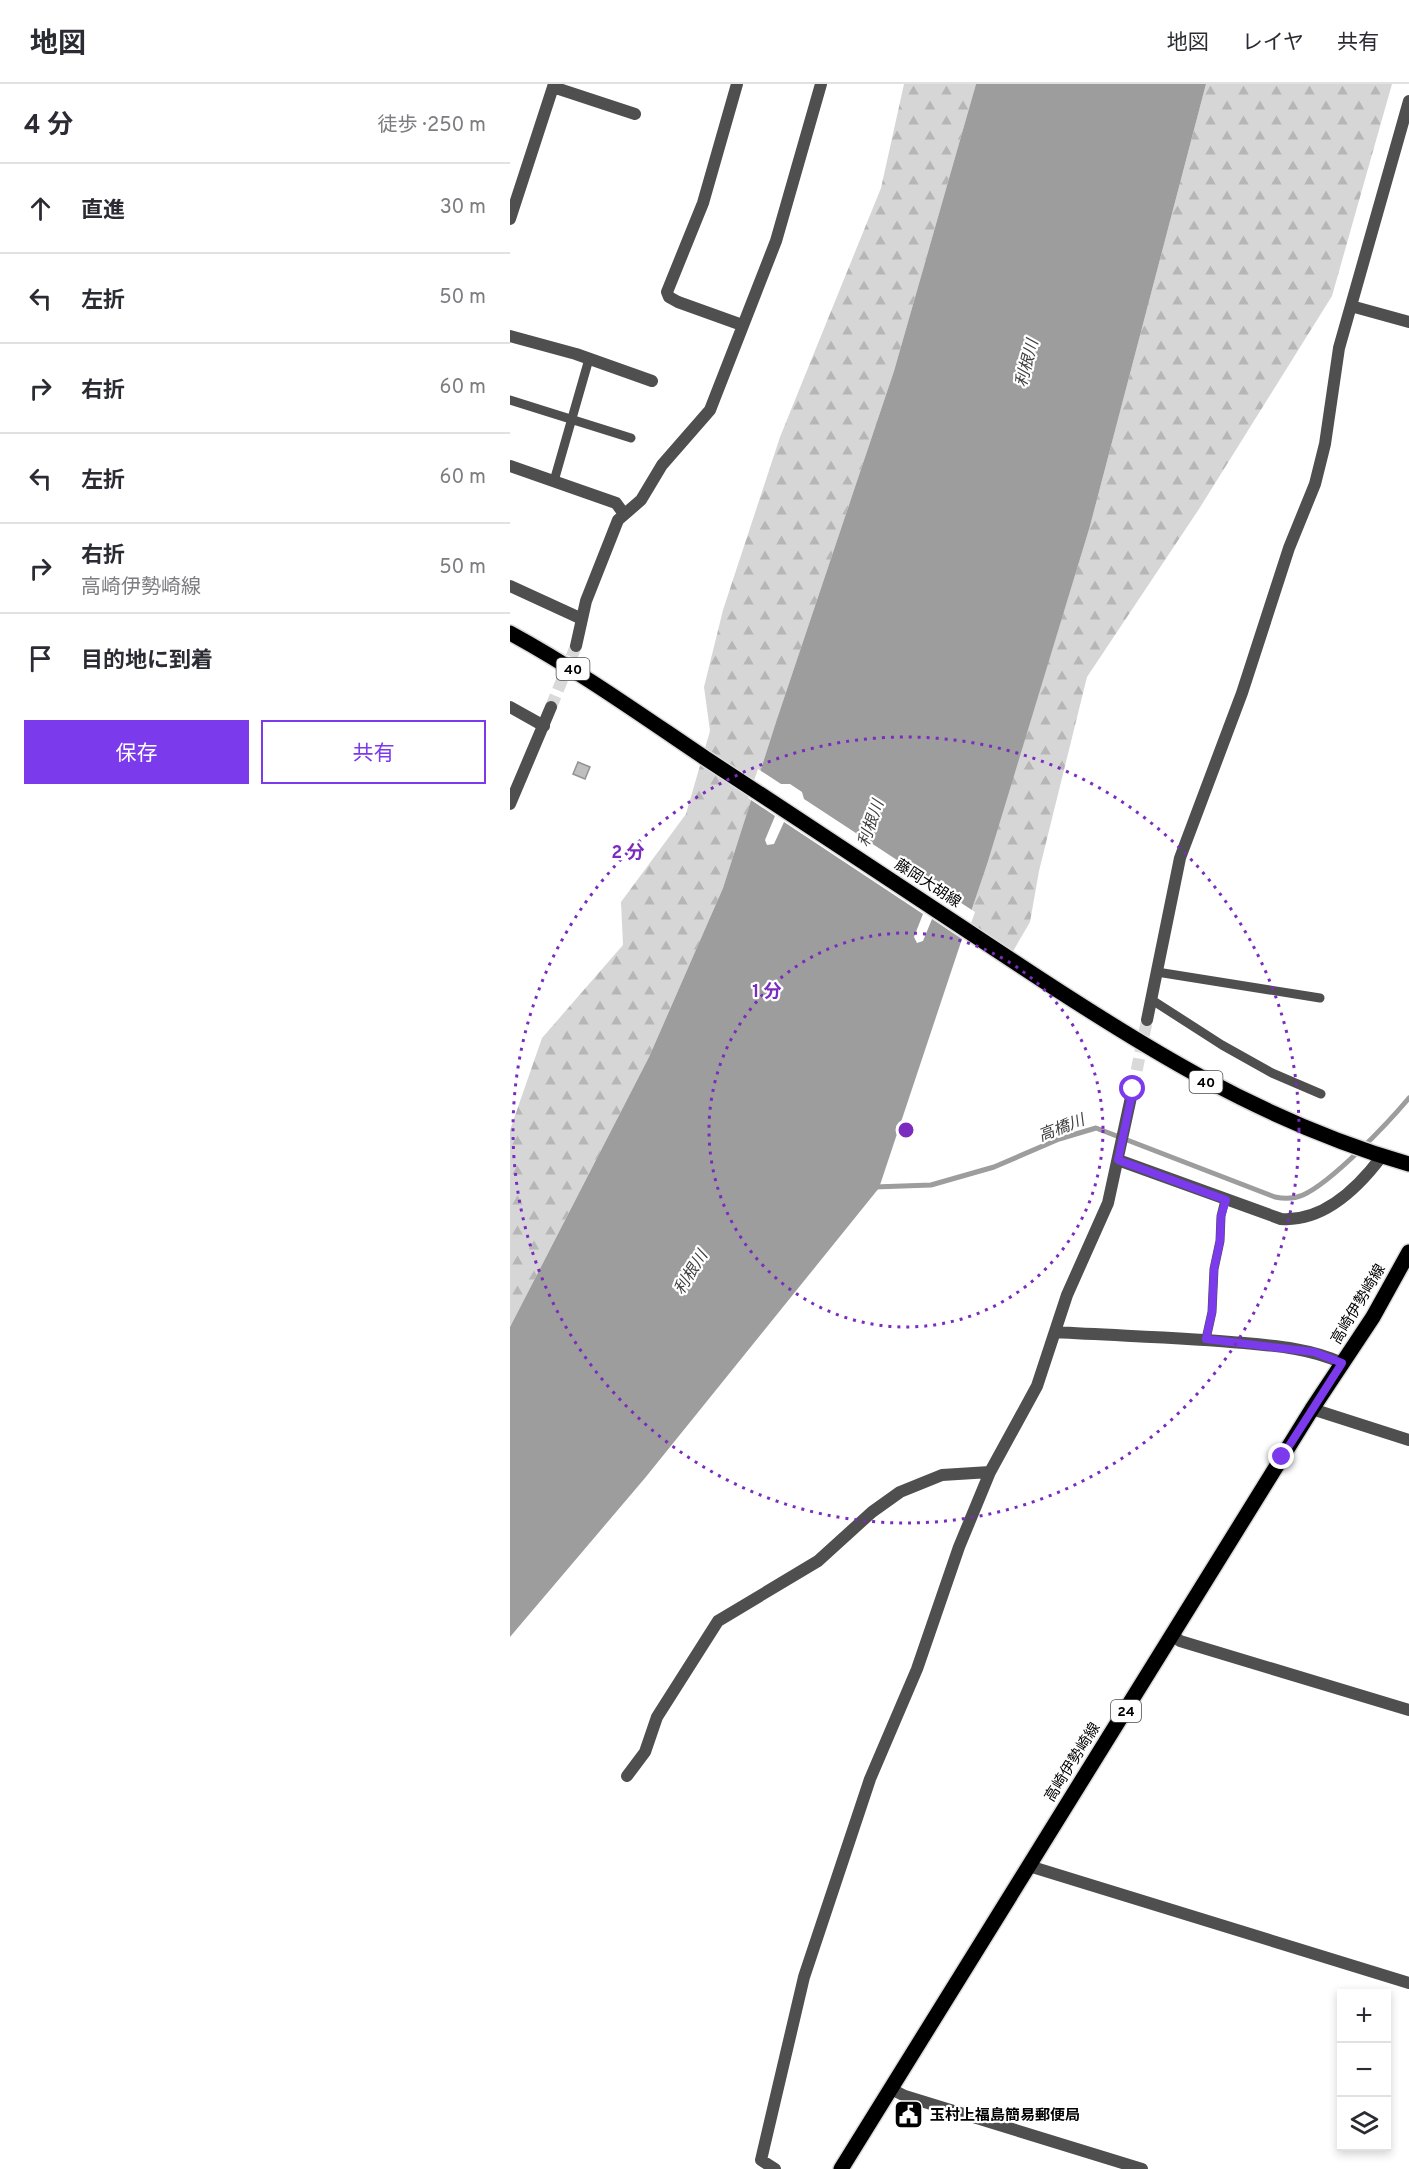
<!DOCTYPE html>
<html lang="ja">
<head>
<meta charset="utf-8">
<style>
	body { margin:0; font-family:Overpass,"Noto Sans JP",sans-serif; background:#f2f2f3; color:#2b2b33 }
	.controls { position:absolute; right:18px; bottom:18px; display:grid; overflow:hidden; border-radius:0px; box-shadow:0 3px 9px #0003 }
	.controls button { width:54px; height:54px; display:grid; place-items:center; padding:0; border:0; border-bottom:2px solid #e1e1e2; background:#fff; color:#2b2b33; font:30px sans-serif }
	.stop { position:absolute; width:18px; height:18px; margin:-14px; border:4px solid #7c3aed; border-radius:50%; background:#fff }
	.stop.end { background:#7c3aed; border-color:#fff; box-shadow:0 2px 6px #0008 }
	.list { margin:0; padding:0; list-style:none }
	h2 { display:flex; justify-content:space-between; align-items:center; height:78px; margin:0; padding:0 24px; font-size:26px }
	h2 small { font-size:20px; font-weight:400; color:#7c7c81 }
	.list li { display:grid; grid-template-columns:39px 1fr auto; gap:18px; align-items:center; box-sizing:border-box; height:90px; padding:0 24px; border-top:2px solid #e1e1e2 }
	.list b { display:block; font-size:22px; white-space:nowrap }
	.list p { margin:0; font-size:20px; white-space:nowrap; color:#7c7c81 }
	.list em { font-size:20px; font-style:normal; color:#7c7c81 }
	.actions { display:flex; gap:12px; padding:18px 24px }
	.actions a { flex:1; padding:14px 0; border:2px solid #7c3aed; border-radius:0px; text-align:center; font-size:21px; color:#7c3aed }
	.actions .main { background:#7c3aed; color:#fff }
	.icon { flex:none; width:33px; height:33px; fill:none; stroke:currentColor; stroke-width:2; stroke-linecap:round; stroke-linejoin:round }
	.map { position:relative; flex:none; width:899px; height:2085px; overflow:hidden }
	header { display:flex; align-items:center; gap:36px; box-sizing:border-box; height:84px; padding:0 30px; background:#fff; border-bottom:2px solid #e1e1e2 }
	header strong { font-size:28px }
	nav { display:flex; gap:33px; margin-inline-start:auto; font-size:21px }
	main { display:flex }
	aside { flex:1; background:#fff }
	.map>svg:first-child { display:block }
	.forest { fill:url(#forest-firs) }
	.water { fill:#9d9d9d }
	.pier { fill:#fff }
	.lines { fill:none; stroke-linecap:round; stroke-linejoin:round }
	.stream { stroke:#9d9d9d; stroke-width:5 }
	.building { fill:#bfbfbf; stroke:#939393; stroke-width:1.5 }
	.street-tunnel { stroke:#d9d9d9; stroke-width:12; stroke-dasharray:12 6; stroke-linecap:butt }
	.primary-casing { stroke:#dbdbdb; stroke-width:18 }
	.lane { stroke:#4f4f4f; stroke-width:9 }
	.street { stroke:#4f4f4f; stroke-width:12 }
	.primary { stroke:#000; stroke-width:15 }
	.route { stroke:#7c3aed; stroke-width:8 }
	.ring { fill:none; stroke:#7b2cbf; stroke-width:3; stroke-dasharray:3 6 }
	.labels { text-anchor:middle; stroke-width:4.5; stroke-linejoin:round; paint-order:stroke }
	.shield { fill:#fff; stroke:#4c4c4c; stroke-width:1.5 }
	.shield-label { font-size:14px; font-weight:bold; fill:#000 }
	.street-label { font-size:15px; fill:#000; stroke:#fff }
	.poi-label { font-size:15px; font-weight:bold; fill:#000; stroke:#fff; text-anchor:start }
	.water-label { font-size:16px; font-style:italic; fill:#3e3e3e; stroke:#fff }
	.centre { fill:#7b2cbf; stroke:#fff; stroke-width:3 }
	.ring-label { font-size:18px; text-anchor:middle; font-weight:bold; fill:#7b2cbf; stroke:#fff; stroke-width:4.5; stroke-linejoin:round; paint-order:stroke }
</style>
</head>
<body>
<header>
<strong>地図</strong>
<nav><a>地図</a><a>レイヤ</a><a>共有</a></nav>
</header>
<main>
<aside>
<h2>4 分<small>徒歩 · 250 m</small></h2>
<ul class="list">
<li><svg class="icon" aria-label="ahead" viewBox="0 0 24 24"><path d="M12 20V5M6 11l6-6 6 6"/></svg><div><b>直進</b></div><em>30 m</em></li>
<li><svg class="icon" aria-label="left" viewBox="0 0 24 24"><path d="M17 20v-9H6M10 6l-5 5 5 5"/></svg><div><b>左折</b></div><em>50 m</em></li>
<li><svg class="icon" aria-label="right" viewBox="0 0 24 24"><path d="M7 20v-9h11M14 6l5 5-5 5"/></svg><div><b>右折</b></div><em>60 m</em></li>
<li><svg class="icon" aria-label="left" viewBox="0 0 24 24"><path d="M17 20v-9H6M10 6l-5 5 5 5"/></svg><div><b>左折</b></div><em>60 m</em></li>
<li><svg class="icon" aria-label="right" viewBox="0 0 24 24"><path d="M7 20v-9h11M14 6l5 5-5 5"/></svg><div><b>右折</b><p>高崎伊勢崎線</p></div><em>50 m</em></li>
<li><svg class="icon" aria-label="arrive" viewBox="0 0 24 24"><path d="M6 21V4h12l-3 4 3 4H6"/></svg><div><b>目的地に到着</b></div></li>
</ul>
<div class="actions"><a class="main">保存</a><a>共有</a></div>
</aside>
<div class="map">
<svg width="899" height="2085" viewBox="0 0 899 2085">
	<defs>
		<pattern id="forest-firs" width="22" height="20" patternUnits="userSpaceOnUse" patternTransform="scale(1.5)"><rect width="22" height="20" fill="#d6d6d6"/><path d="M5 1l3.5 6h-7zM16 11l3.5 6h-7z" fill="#b6b6b6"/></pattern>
	</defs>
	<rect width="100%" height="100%" fill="#fff"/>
	<!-- forest -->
	<path class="forest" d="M394 0H466L384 287 266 638 213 804 139 973 0 1243V1046L32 954 113 861 111 818 176 730 200 647 194 603 213 526 270 353 371 104Z
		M696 0H882L822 212 689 425 577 593 529 787 520 838 502 869 458 839 580 442Z"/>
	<!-- water -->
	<path class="water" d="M466 0H696L580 442 478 777 369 1104 135 1394 0 1553V1243L139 973 213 804 266 638 384 287Z"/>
	<!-- pier -->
	<path class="pier" d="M248 685 271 700H280L292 708 294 715 419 797 426 796 440 805 442 813 465 828 455 857 422 835 413 857 407 859 404 853 413 830 274 738 264 760 257 761 255 756 265 732 238 714Z"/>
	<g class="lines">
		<!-- stream -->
		<path class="stream" d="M364 1103 421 1101 484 1083 549 1055 586 1044 765 1113C774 1115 784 1115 793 1111 822 1098 878 1039 899 1014"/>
	</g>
	<!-- building -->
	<path class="building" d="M68 678 80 683 75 695 63 690Z"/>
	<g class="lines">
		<!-- street-tunnel -->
		<path class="street-tunnel" d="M41 623 66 562
			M623 1004 637 936"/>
		<defs>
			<path id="primary" d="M0 549C68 586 131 631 195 674 298 741 400 809 503 877 630 961 752 1038 899 1080
				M331 2085 802 1325 863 1233 899 1168"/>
		</defs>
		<!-- primary casing -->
		<use href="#primary" class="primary-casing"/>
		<!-- lane -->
		<path class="lane" d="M0 316 121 354
			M44 397 79 275
			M647 888 810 914
			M642 916 712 961 762 989 811 1010
			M696 1255 702 1228 704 1185 710 1157 711 1132 715 1116"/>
		<!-- street -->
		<path class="street" d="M227 0 193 119 157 208 159 213 168 218 232 241
			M43 3 125 30
			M0 135 44 0
			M841 222 899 238
			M0 252 66 270 142 297
			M0 382 106 419 114 430
			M0 502 72 535
			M66 562 76 517 108 436 131 416 152 381 200 326 266 157 311 0
			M0 623 34 642
			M0 720 41 623
			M637 936 670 774 732 609 779 464 805 400 815 360 829 264 899 17
			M608 1076 771 1135C813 1138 848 1104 872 1072
			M546 1248C609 1252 672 1253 734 1259 768 1262 802 1265 832 1279
			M802 1325 899 1356
			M663 1551 670 1557 899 1626
			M117 1692 135 1668 147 1633 208 1537 308 1477 362 1428 390 1408 432 1391 480 1388
			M519 1782 899 1899
			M381 2005 395 2012 632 2085
			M265 2085 251 2076 294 1893 360 1695 407 1585 449 1463 480 1388 527 1302 557 1211 598 1119 623 1004"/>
		<!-- primary -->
		<use href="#primary" class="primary"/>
	</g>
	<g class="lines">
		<!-- route -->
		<path class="route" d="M623 1005 608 1076 716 1116 711 1132 710 1157 704 1185 702 1228 696 1255 804 1268 832 1279 772 1373"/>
	</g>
	<!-- distance rings -->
	<g class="ring">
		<circle cx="396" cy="1046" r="197"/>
		<circle cx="396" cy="1046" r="393"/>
	</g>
	<!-- icons -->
	<defs>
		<symbol id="civic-square" viewBox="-11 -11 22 22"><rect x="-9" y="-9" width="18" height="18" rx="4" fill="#000" stroke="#fff"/><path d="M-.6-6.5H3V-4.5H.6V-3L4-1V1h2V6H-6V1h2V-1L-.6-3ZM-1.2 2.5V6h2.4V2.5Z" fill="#fff"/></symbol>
	</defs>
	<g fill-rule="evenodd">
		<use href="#civic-square" x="382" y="2014" width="33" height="33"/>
	</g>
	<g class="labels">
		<!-- shield labels -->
		<g class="shield">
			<rect x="46.5" y="574" width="33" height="22" rx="4.5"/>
			<rect x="679.5" y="987" width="33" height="22" rx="4.5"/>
			<rect x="601" y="1616" width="30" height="22" rx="4.5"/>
		</g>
		<g class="shield-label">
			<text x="63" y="590">40</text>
			<text x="696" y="1003">40</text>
			<text x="616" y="1632">24</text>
		</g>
		<!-- street labels -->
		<g class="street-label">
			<text transform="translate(418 799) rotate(33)" y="5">藤岡大胡線</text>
			<text transform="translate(848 1220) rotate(-59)" y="5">高崎伊勢崎線</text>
			<text transform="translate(562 1678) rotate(-58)" y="5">高崎伊勢崎線</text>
		</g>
		<!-- poi labels -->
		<g class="poi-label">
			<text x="420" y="2036">玉村上福島簡易郵便局</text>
		</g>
		<!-- water labels -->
		<g class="water-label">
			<text transform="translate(516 279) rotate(-75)" y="6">利根川</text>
			<text transform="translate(360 739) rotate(-71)" y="6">利根川</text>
			<text transform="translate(551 1043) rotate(-21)" y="6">高橋川</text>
			<text transform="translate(180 1188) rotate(-58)" y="6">利根川</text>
		</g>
	</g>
	<circle cx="396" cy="1046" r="9" class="centre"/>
	<g class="ring-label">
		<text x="118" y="774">2 分</text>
		<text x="257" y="913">1 分</text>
	</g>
</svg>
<div class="controls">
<button>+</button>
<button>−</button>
<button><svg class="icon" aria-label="layers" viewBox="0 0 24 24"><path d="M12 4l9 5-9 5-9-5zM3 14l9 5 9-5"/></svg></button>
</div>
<div class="stop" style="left:623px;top:1005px"></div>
<div class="stop end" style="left:772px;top:1373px"></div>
</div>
</main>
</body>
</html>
